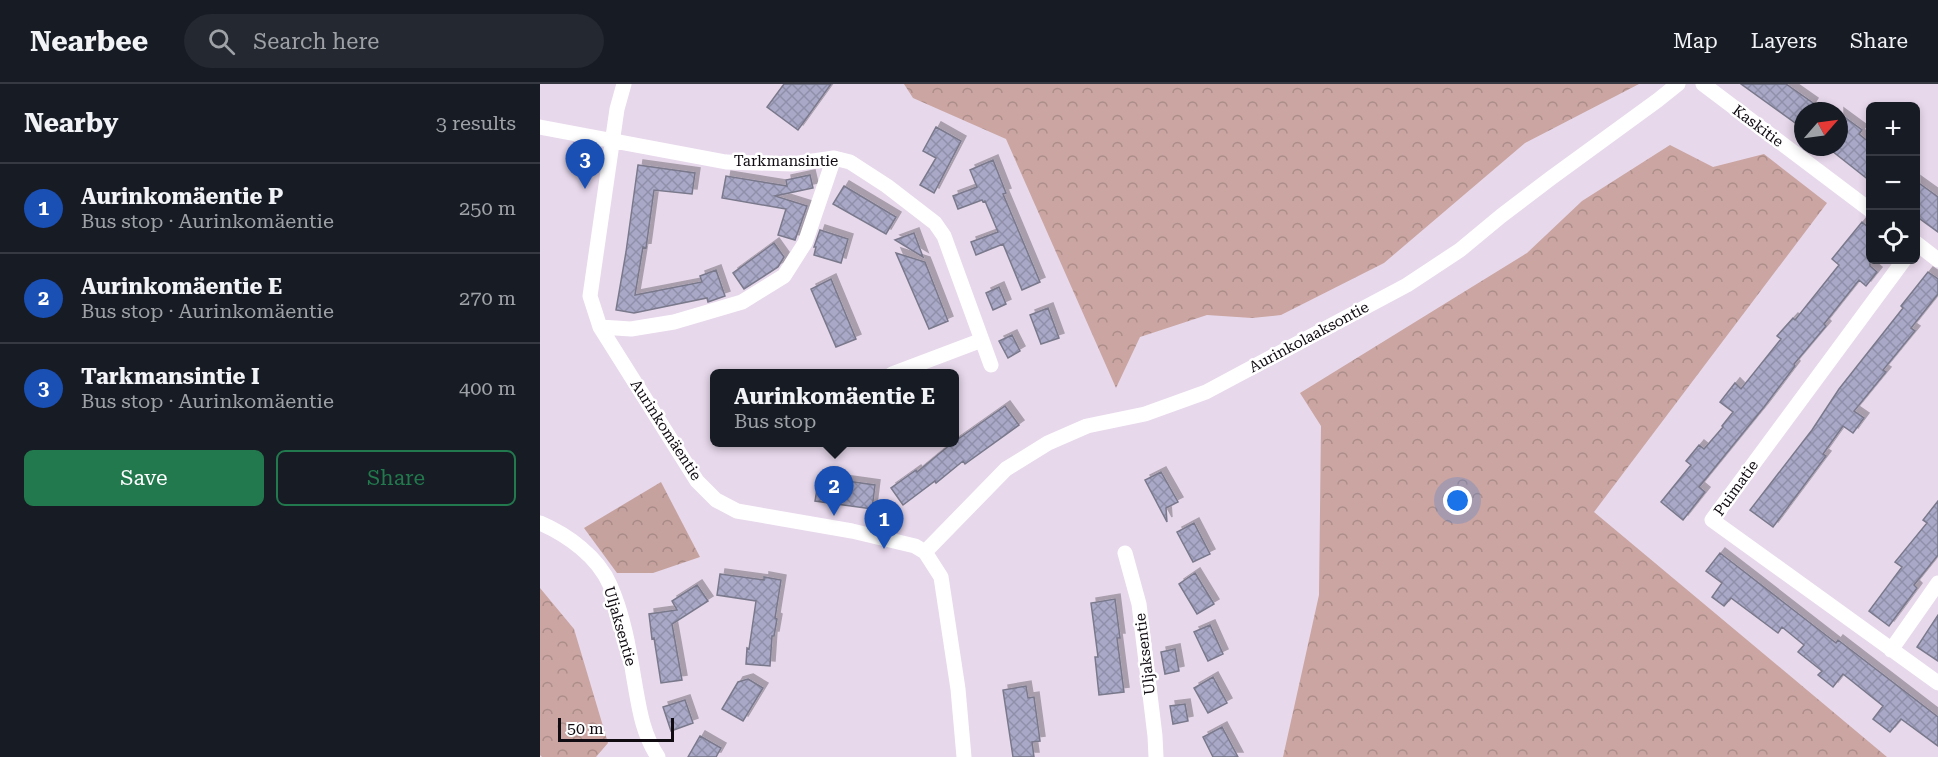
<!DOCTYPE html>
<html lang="en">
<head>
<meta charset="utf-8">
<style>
	body { margin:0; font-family:"Roboto Serif",serif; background:#242831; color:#f1f3f6 }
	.controls { position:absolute; right:18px; top:18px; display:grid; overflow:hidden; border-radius:9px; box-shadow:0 3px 9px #0003 }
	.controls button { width:54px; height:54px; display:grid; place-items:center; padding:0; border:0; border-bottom:2px solid #363941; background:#171b24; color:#f1f3f6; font:30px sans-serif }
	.compass { position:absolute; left:1254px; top:18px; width:54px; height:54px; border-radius:50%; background:#171b24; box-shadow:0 3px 9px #0003; rotate:62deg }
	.scale { position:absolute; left:18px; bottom:15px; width:116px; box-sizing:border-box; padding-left:6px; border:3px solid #100b11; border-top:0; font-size:16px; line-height:21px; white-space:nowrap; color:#100b11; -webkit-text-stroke:4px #fff; paint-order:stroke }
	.you { position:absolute; left:918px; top:417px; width:21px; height:21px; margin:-15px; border:4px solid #fff; border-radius:50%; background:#1a73e8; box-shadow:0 0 0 9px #1a73e833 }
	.badge { display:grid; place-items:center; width:39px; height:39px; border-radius:50%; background:#22794d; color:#fff; font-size:20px; font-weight:700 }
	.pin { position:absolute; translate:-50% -50px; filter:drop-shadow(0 2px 3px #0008) }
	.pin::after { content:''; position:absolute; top:32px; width:21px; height:18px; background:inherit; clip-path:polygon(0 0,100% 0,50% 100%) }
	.popup { position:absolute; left:170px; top:285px; width:249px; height:78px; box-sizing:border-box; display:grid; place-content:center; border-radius:9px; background:#171b24; filter:drop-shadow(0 2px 4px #0005); font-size:20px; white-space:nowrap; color:#9ea1a6 }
	.popup b { font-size:22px; color:#f1f3f6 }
	.popup::after { content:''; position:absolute; left:50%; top:100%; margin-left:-12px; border:12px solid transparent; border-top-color:#171b24 }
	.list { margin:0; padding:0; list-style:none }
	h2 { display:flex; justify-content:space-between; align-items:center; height:78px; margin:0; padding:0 24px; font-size:26px }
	h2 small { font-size:20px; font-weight:400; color:#9ea1a6 }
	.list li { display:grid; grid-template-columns:39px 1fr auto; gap:18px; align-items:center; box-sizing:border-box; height:90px; padding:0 24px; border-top:2px solid #363941 }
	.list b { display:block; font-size:22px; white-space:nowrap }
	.list p { margin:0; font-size:20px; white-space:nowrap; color:#9ea1a6 }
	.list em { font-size:20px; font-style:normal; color:#9ea1a6 }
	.actions { display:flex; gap:12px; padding:18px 24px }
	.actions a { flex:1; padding:14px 0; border:2px solid #22794d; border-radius:9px; text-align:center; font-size:21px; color:#22794d }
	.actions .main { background:#22794d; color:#fff }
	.icon { flex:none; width:33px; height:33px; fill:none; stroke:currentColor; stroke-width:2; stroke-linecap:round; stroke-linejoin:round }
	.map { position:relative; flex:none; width:1398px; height:673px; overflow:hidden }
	header { display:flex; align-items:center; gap:36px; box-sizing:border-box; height:84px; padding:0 30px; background:#171b24; border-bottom:2px solid #363941 }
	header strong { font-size:28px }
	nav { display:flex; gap:33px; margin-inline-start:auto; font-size:21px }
	.search { width:420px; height:54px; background:#242831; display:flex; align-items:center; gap:15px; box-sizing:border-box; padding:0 21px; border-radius:33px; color:#9ea1a6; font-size:22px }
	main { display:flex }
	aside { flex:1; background:#171b24 }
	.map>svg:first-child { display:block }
	.forest { fill:url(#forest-crowns) }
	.park { fill:url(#park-crowns) }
	.building { fill:url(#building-cross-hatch); stroke:#7a798c; stroke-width:1.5; filter:url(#shadow) }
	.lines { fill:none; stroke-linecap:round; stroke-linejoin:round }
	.minor { stroke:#fff; stroke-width:15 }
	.labels { text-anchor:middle; stroke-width:5; stroke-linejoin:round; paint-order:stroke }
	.street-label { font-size:15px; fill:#100b11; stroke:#fff }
</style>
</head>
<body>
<header>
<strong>Nearbee</strong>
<div class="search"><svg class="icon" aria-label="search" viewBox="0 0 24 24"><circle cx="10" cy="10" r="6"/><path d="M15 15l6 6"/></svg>Search here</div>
<nav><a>Map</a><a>Layers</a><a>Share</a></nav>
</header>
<main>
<aside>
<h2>Nearby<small>3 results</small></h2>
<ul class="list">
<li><span class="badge" style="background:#1a4fb4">1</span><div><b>Aurinkomäentie P</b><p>Bus stop · Aurinkomäentie</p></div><em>250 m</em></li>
<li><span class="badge" style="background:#1a4fb4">2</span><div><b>Aurinkomäentie E</b><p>Bus stop · Aurinkomäentie</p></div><em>270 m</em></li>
<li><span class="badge" style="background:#1a4fb4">3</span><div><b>Tarkmansintie I</b><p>Bus stop · Aurinkomäentie</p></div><em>400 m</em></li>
</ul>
<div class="actions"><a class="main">Save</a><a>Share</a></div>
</aside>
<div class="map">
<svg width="1398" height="673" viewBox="0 0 1398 673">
	<defs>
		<pattern id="forest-crowns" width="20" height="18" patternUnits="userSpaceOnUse" patternTransform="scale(1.5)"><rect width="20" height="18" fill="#caa5a1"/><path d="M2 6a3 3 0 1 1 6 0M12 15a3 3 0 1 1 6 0" fill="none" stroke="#ac8d8a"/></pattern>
		<pattern id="park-crowns" width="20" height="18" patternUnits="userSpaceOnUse" patternTransform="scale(1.5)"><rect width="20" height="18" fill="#c5a29e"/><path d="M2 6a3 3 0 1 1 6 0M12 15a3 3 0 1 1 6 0" fill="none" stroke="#a88a87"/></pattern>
		<pattern id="building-cross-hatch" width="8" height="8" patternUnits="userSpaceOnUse" patternTransform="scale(1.5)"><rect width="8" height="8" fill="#a9a8c7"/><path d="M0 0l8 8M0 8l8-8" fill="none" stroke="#908faa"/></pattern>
		<filter id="shadow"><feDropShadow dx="5" dy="-5" stdDeviation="0" flood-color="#0004"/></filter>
	</defs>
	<rect width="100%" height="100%" fill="#e7d8eb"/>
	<!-- forest -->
	<path class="forest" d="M364 0H1099L985 59 844 179 741 231 712 234 667 231 600 253 576 304 466 55 373 14Z
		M1130 61 1173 83 1224 70 1287 119 1054 428 1347 673H743L779 511 781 342 760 309 987 169 1042 117Z
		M0 504 34 545 68 659 56 673H2L0 671Z"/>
	<!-- park -->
	<path class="park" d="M121 398 160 473 113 489H77L44 444Z"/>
	<!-- building -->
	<path class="building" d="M244 0H291L258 46 227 23Z
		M1201 0H1246L1273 19 1268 27H1263V34L1258 41Z
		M1299 29 1322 46 1319 50 1330 59V97L1287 63H1299Z
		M396 43 421 57 394 109 380 101 396 74 383 67Z
		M453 76 466 109 463 110 500 198 482 206 463 160 436 171 431 158 458 148 445 117 443 118 442 116 418 125 413 112 437 103 430 86Z
		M98 81 155 89 152 110 114 106 106 164 103 163 95 211 162 198 160 192 176 186 185 212 168 218 167 214 94 229 76 226 86 168Z
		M270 91 273 104 235 112 267 122 255 156 238 151 246 125 182 114 186 92 247 102 246 96Z
		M1376 97 1398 113V148L1376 132Z
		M304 102 356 133 346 150 293 120Z
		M1322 138 1330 145V182L1337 188 1326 202 1319 196 1284 240 1286 242 1254 280 1255 282 1224 323 1159 403 1165 408 1143 436 1121 418 1151 381 1146 377 1159 361 1164 365 1183 343 1182 342 1193 328 1180 318 1195 299 1201 305 1241 255 1237 252 1253 234 1255 236 1299 181 1292 175Z
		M280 146 308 155 301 179 274 171 276 163H274Z
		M374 149 383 173 355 156Z
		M234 159 244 173 238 183 204 205 193 189Z
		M356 169 385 178 408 237 389 245Z
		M1388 188 1398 195V210L1371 244 1375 247 1343 286 1346 288 1314 327 1324 334 1313 349 1303 342 1283 370 1286 372 1233 443 1210 426 1272 346 1299 305 1363 224 1361 222Z
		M291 195 316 255 296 263 271 205Z
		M459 203 466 220 453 226 446 209Z
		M508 224 519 254 501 260 490 231Z
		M472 251 480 267 468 274 459 257Z
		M465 322 479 341 425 380 423 377 396 399 395 397 363 421 351 404 376 386 377 388 411 360Z
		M621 388 638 418 626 424 627 438 605 396Z
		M279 393 335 401 332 425 275 417Z
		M1398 417V471L1374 501 1377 504 1349 542 1329 527 1362 483 1355 478 1387 439 1383 436Z
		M654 439 670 470 653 478 637 448Z
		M1180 469 1296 559 1298 556 1398 633V662L1361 635 1350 648 1333 635 1343 622 1303 590 1293 603 1278 591 1282 587 1258 568 1264 561 1242 543 1238 549 1191 514 1184 522 1172 513 1182 499 1166 487Z
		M655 489 674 520 657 530 639 500Z
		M180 490 224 496V493L241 496 235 534 237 535 234 552H232L230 582 206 580 207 564 209 565 216 517 177 511Z
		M157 501 168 517 132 540 142 596 121 599 114 554 112 555 109 530 137 526 132 517Z
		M575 515 580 554H577L584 608 559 611 555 573H558L551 519Z
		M1398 531V577L1377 563Z
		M670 541 683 570 668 577 654 548Z
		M635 565 639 587 625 590 621 568Z
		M673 593 687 619 668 629 654 604Z
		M208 595 223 604 203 637 182 625 198 598Z
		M486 602 488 614 494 613 500 657 492 658 494 673H473L463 606Z
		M145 616 153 639 131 647 123 623Z
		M645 620 648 637 633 640 630 622Z
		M682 643 698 673H673L663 653Z
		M160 652 181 664 176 673H148Z"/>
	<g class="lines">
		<!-- minor -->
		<path class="minor" d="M84 0 77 25 50 212 60 243 157 397 176 416 197 427 312 447 375 462 385 468 401 493 418 605 424 673
			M1163 0 1330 126
			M0 43 186 78 252 80 294 74 310 78 347 102 395 139 404 152 451 281
			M1376 159 1398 176
			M1364 176 1172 436 1398 599
			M60 243 91 245 134 238 202 218 244 192 265 159 294 74
			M352 290 442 256
			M0 439C28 451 58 473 70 501 83 530 89 564 94 595 99 623 102 649 118 673
			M385 468 466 385 508 359 547 342 605 330 666 308 867 201 920 166 961 132 1011 94 1118 16 1138 0
			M585 469 599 520 615 652 616 673
			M1351 566 1398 499"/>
	</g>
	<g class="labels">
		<!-- street labels -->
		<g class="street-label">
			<text transform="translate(1218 42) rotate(37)" y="5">Kaskitie</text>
			<text x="246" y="82">Tarkmansintie</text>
			<text transform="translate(769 253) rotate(-28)" y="5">Aurinkolaaksontie</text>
			<text transform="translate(126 346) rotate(57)" y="5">Aurinkomäentie</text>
			<text transform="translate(1196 404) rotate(-54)" y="5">Puimatie</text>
			<text transform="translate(80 542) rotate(74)" y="5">Uljaksentie</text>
			<text transform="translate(605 570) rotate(-97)" y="5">Uljaksentie</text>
		</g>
	</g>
</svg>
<div class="controls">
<button>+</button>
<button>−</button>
<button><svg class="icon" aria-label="locate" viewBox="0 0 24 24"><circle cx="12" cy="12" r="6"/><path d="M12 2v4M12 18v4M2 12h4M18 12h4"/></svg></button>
</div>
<svg class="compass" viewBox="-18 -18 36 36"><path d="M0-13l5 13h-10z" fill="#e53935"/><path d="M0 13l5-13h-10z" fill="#9ea1a6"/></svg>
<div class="scale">50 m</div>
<div class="you"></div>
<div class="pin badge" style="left:344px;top:465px;background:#1a4fb4">1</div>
<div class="pin badge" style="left:294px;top:432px;background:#1a4fb4">2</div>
<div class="popup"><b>Aurinkomäentie E</b>Bus stop</div>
<div class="pin badge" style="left:45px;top:105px;background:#1a4fb4">3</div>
</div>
</main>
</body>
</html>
